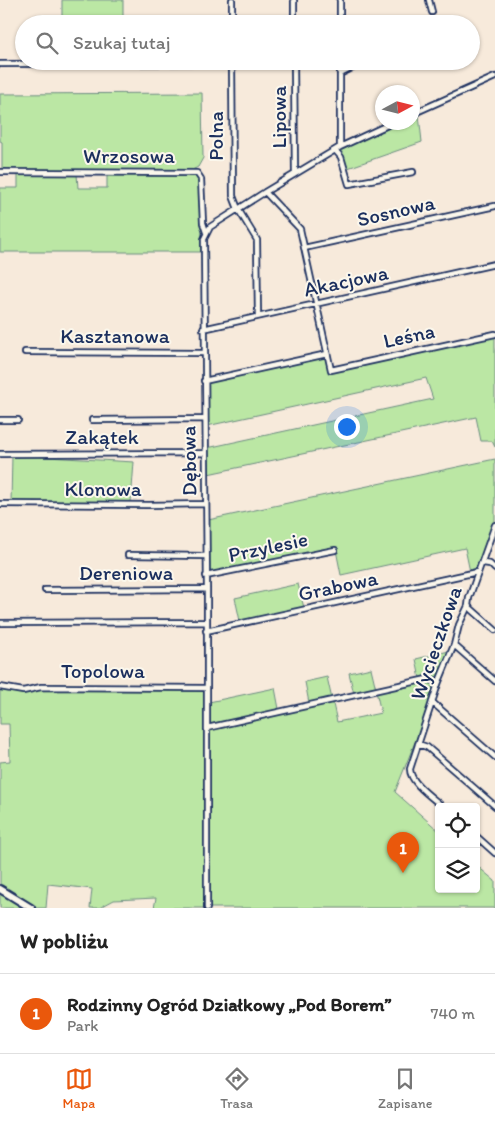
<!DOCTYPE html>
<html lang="pl">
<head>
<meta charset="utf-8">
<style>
	body { margin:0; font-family:Itim,sans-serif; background:#f2f2f2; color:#222 }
	.controls { position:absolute; right:15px; bottom:15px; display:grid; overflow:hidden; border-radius:5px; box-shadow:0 1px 4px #0004 }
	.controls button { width:45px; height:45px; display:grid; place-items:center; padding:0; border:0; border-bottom:1px solid #e0e0e0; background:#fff; color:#222; font:25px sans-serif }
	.compass { position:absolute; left:375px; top:85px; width:45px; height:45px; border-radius:50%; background:#fff; box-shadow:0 1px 4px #0004; rotate:83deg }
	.you { position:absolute; left:346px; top:426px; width:18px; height:18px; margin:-12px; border:4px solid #fff; border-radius:50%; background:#1a73e8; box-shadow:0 0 0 8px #1a73e833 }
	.badge { display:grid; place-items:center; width:32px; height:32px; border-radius:50%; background:#ea580c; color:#fff; font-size:16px; font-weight:700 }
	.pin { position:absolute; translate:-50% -41px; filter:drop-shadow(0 1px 2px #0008) }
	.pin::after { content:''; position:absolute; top:26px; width:18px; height:15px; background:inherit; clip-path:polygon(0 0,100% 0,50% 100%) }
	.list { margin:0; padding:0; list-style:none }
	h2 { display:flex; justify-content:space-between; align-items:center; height:65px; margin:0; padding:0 20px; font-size:21px }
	h2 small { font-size:16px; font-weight:400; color:#767676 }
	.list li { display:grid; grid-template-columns:32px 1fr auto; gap:15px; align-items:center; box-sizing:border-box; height:80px; padding:0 20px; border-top:1px solid #e0e0e0 }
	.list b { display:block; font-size:19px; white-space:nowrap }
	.list p { margin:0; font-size:16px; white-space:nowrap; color:#767676 }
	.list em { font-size:16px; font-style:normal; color:#767676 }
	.icon { flex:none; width:28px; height:28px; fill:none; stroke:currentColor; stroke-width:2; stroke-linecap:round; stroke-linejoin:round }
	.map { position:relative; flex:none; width:495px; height:908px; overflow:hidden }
	.search { position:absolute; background:#fff; box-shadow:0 1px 4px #0004; left:15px; right:15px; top:15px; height:55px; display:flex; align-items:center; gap:12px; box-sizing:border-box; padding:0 18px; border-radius:28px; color:#767676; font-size:19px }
	.sheet { height:145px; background:#fff }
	nav { display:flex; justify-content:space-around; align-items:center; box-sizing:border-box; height:70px; border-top:1px solid #e0e0e0; background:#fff; font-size:14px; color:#767676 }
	nav a { display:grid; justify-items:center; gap:2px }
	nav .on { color:#ea580c }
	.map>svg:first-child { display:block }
	.green { fill:#bbe7a4; stroke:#6b8b81 }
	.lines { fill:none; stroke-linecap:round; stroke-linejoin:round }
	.street-casing { stroke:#1b2f5e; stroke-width:8 }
	.secondary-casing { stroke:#1b2f5e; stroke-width:10 }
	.street { stroke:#fbf7ec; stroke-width:4.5 }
	.secondary { stroke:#fbf7ec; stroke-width:6 }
	.labels { text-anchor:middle; stroke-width:4; stroke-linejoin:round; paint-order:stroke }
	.street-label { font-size:21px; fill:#1b2f5e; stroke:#fbf7ec }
</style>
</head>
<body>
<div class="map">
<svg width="495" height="908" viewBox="0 0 495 908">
	<rect width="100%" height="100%" fill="#f7eadb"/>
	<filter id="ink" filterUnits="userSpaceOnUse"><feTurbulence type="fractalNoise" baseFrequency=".02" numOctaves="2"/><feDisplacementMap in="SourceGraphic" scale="10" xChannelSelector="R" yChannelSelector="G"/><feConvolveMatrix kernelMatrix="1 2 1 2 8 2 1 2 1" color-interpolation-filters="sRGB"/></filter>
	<g filter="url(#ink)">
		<!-- green -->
		<path class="green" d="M62 0H123V24H62Z
			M202 93 203 158 198 167 192 170 2 171V142L0 141V94Z
			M419 115 422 142 345 169 337 151 401 123 412 122 413 118Z
			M107 172 188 173 197 176 200 179 202 223 201 252H0V188H18V174H77L78 188H107Z
			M495 336V447L492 441H481L476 417 208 474 207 448 433 399 426 378 207 426V385L208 383 327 356 330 370Z
			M12 455 134 462 131 502 11 503Z
			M495 459V521L479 565 470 572 465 548 341 575 336 550 226 572 208 573V520Z
			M298 584 304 608 240 621 235 598Z
			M449 651 445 664 437 677 420 679 416 659Z
			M371 668 376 689 354 694 349 673Z
			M327 677 337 722 381 713 376 691 424 682 431 684 434 691 431 702 395 792 439 831V889H476V865L495 881V908H154L156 898 114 900 99 908H90L92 889 48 884 46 908H0V762L10 761 9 724H0V689L23 692 42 688H205V751L209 750V702L275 688 279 709 309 703 305 682Z"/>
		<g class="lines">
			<defs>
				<path id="street" d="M294 0V24
					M340 0V24
					M429 0 432 12
					M232 24V0
					M232 61 233 196 238 209 257 240 258 316
					M294 61 295 174
					M0 64 200 63
					M340 74 367 61
					M412 114 495 77
					M340 147V61
					M335 150 341 157 349 184 413 172
					M0 172 197 173 201 179 203 223 206 232
					M265 192 300 229 331 370 495 334
					M304 248 495 206
					M203 329 495 264
					M25 352 204 353
					M204 381 327 354
					M0 420H18
					M92 420 205 419
					M0 454 205 453
					M0 504 149 505 205 504
					M128 555 206 556
					M483 563 490 564 495 569
					M206 576 335 550
					M45 590 207 589
					M468 606 495 630
					M0 623 207 622
					M206 631 477 572
					M454 645 495 681
					M0 687 23 691 41 687 207 688
					M432 702 495 757
					M207 728 427 679 434 680 438 684
					M418 744 427 747 495 806
					M443 807C433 798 410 783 410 769L438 684 454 645 459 625 468 606 469 598 495 525
					M476 836 495 853
					M207 908V589L204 239 210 227 265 192 340 147 394 122"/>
				<path id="secondary" d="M0 889 31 908"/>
			</defs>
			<!-- street casing -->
			<use href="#street" class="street-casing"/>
			<!-- secondary casing -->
			<use href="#secondary" class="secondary-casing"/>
			<!-- street -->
			<use href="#street" class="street"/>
			<!-- secondary -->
			<use href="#secondary" class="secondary"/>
		</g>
	</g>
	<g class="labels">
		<!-- street labels -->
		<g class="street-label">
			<text transform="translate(279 117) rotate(-90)" y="7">Lipowa</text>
			<text transform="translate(216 136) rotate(-90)" y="7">Polna</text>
			<text x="129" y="163">Wrzosowa</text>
			<text transform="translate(396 211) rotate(-13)" y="7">Sosnowa</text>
			<text transform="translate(346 281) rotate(-12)" y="7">Akacjowa</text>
			<text x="115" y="343">Kasztanowa</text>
			<text transform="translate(409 336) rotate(-12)" y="7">Leśna</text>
			<text x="102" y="444">Zakątek</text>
			<text transform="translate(189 461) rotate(-91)" y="7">Dębowa</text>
			<text x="103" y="496">Klonowa</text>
			<text transform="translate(268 547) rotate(-12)" y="7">Przylesie</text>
			<text x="126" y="580">Dereniowa</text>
			<text transform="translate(338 586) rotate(-12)" y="7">Grabowa</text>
			<text transform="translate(436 643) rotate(-71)" y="7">Wycieczkowa</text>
			<text x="103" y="678">Topolowa</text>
		</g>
	</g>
</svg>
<div class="controls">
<button><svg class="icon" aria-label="locate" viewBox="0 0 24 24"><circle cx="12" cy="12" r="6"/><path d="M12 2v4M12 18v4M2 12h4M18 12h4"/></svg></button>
<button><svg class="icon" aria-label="layers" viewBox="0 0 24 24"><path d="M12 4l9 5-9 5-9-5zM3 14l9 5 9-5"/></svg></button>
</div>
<svg class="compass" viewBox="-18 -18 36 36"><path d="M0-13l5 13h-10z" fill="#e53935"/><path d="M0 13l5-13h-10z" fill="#767676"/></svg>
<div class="you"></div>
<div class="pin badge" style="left:403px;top:873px">1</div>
<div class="search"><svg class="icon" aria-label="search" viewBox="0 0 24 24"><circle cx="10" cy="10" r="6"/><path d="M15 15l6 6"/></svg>Szukaj tutaj</div>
</div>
<section class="sheet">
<h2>W pobliżu<small></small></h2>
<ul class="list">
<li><span class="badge">1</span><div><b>Rodzinny Ogród Działkowy „Pod Borem”</b><p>Park</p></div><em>740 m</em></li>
</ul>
</section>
<nav>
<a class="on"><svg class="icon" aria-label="map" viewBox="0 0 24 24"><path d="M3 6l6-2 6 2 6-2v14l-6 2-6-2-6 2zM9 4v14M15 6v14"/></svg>Mapa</a>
<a><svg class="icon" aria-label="directions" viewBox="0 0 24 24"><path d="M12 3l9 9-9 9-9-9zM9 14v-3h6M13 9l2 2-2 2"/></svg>Trasa</a>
<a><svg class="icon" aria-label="saved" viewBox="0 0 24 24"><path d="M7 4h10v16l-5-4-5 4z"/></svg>Zapisane</a>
</nav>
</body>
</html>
